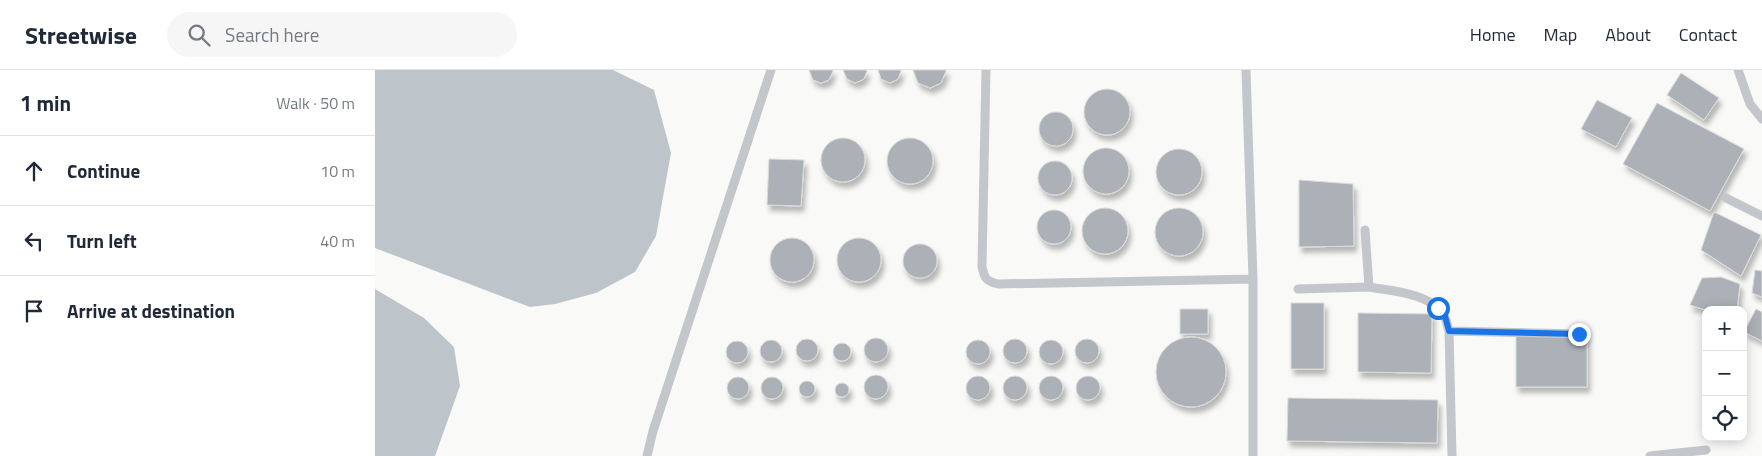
<!DOCTYPE html>
<html lang="en">
<head>
<meta charset="utf-8">
<style>
	body { margin:0; font-family:"Titillium Web",sans-serif; background:#f6f6f7; color:#1f2937 }
	.controls { position:absolute; right:15px; bottom:15px; display:grid; overflow:hidden; border-radius:10px; box-shadow:0 2px 12px #0003 }
	.controls button { width:45px; height:45px; display:grid; place-items:center; padding:0; border:0; border-bottom:1px solid #e0e1e3; background:#fff; color:#1f2937; font:25px sans-serif }
	.stop { position:absolute; width:15px; height:15px; margin:-11px; border:4px solid #1a73e8; border-radius:50%; background:#fff }
	.stop.end { background:#1a73e8; border-color:#fff; box-shadow:0 1px 5px #0008 }
	.list { margin:0; padding:0; list-style:none }
	h2 { display:flex; justify-content:space-between; align-items:center; height:65px; margin:0; padding:0 20px; font-size:21px }
	h2 small { font-size:16px; font-weight:400; color:#747a83 }
	.list li { display:grid; grid-template-columns:32px 1fr auto; gap:15px; align-items:center; box-sizing:border-box; height:70px; padding:0 20px; border-top:1px solid #e0e1e3 }
	.list b { display:block; font-size:19px; white-space:nowrap }
	.list em { font-size:16px; font-style:normal; color:#747a83 }
	.icon { flex:none; width:28px; height:28px; fill:none; stroke:currentColor; stroke-width:2; stroke-linecap:round; stroke-linejoin:round }
	.map { position:relative; flex:none; width:1387px; height:386px; overflow:hidden }
	header { display:flex; align-items:center; gap:30px; box-sizing:border-box; height:70px; padding:0 25px; background:#fff; border-bottom:1px solid #e0e1e3 }
	header strong { font-size:24px }
	nav { display:flex; gap:28px; margin-inline-start:auto; font-size:18px }
	.search { width:350px; height:45px; background:#f6f6f7; display:flex; align-items:center; gap:12px; box-sizing:border-box; padding:0 18px; border-radius:28px; color:#747a83; font-size:19px }
	main { display:flex }
	aside { flex:1; background:#fff }
	.map>svg:first-child { display:block }
	.water { fill:#bdc5ca }
	.building { fill:#abb1b7; stroke:#dbdbd9; filter:url(#shadow) }
	.lines { fill:none; stroke-linecap:round; stroke-linejoin:round }
	.service { stroke:#c3c6ca; stroke-width:9 }
	.route { stroke:#1a73e8; stroke-width:6 }
</style>
</head>
<body>
<header>
<strong>Streetwise</strong>
<div class="search"><svg class="icon" aria-label="search" viewBox="0 0 24 24"><circle cx="10" cy="10" r="6"/><path d="M15 15l6 6"/></svg>Search here</div>
<nav><a>Home</a><a>Map</a><a>About</a><a>Contact</a></nav>
</header>
<main>
<aside>
<h2>1 min<small>Walk · 50 m</small></h2>
<ul class="list">
<li><svg class="icon" aria-label="ahead" viewBox="0 0 24 24"><path d="M12 20V5M6 11l6-6 6 6"/></svg><div><b>Continue</b></div><em>10 m</em></li>
<li><svg class="icon" aria-label="left" viewBox="0 0 24 24"><path d="M17 20v-9H6M10 6l-5 5 5 5"/></svg><div><b>Turn left</b></div><em>40 m</em></li>
<li><svg class="icon" aria-label="arrive" viewBox="0 0 24 24"><path d="M6 21V4h12l-3 4 3 4H6"/></svg><div><b>Arrive at destination</b></div></li>
</ul>
</aside>
<div class="map">
<svg width="1387" height="386" viewBox="0 0 1387 386">
	<defs>
		<filter id="shadow"><feDropShadow dx="3" dy="5.5" stdDeviation="2.5" flood-color="#0004"/></filter>
	</defs>
	<rect width="100%" height="100%" fill="#f9f9f7"/>
	<!-- water -->
	<path class="water" d="M0 0H238L279 20 296 83 281 166 260 202 221 223 180 234 155 237 0 178Z
		M0 219 49 248 79 277 85 316 60 386H0Z"/>
	<!-- building -->
	<path class="building" d="M434 0H458V1L454 10 446 13 438 10Z
		M468 0H492V1L489 9 480 13 472 9Z
		M503 0H526V1L523 9 515 13 506 9Z
		M538 0H571V1L566 13 555 18 543 13Z
		M1306 3 1344 28 1329 50 1292 25Z
		M709 42a23 23 0 1 1 46 0a23 23 0 1 1-46 0Z
		M1222 30 1257 48 1241 77 1206 59Z
		M1282 33 1369 79 1335 141 1248 94Z
		M664 59a17 17 0 1 1 34 0a17 17 0 1 1-34 0Z
		M446 90a22 22 0 1 1 44 0a22 22 0 1 1-44 0Z
		M512 91a23 23 0 1 1 46 0a23 23 0 1 1-46 0Z
		M708 101a23 23 0 1 1 46 0a23 23 0 1 1-46 0Z
		M781 102a23 23 0 1 1 46 0a23 23 0 1 1-46 0Z
		M394 89 429 90 426 136 392 135Z
		M663 108a17 17 0 1 1 34 0a17 17 0 1 1-34 0Z
		M924 110 978 114 979 176 924 177Z
		M707 161a23 23 0 1 1 46 0a23 23 0 1 1-46 0Z
		M780 162a24 24 0 1 1 48 0a24 24 0 1 1-48 0Z
		M662 157a17 17 0 1 1 34 0a17 17 0 1 1-34 0Z
		M1339 142 1386 165 1366 206 1326 180Z
		M462 190a22 22 0 1 1 44 0a22 22 0 1 1-44 0Z
		M395 190a22 22 0 1 1 44 0a22 22 0 1 1-44 0Z
		M528 191a17 17 0 1 1 34 0a17 17 0 1 1-34 0Z
		M1380 200 1387 201V227L1377 223Z
		M1346 207 1365 214 1362 240H1331L1315 235 1327 208Z
		M916 233H949V299H916Z
		M805 239H833V264H805Z
		M1381 239 1387 242V271L1369 262Z
		M983 243 1057 244 1056 303 983 302Z
		M1141 266H1212V317H1141Z
		M781 302a35 35 0 1 1 70 0a35 35 0 1 1-70 0Z
		M489 280a12 12 0 1 1 24 0a12 12 0 1 1-24 0Z
		M421 280a11 11 0 1 1 22 0a11 11 0 1 1-22 0Z
		M700 281a12 12 0 1 1 24 0a12 12 0 1 1-24 0Z
		M628 281a12 12 0 1 1 24 0a12 12 0 1 1-24 0Z
		M664 282a12 12 0 1 1 24 0a12 12 0 1 1-24 0Z
		M591 282a12 12 0 1 1 24 0a12 12 0 1 1-24 0Z
		M385 281a11 11 0 1 1 22 0a11 11 0 1 1-22 0Z
		M351 282a11 11 0 1 1 22 0a11 11 0 1 1-22 0Z
		M458 282a9 9 0 1 1 18 0a9 9 0 1 1-18 0Z
		M489 317a12 12 0 1 1 24 0a12 12 0 1 1-24 0Z
		M628 318a12 12 0 1 1 24 0a12 12 0 1 1-24 0Z
		M664 318a12 12 0 1 1 24 0a12 12 0 1 1-24 0Z
		M701 318a12 12 0 1 1 24 0a12 12 0 1 1-24 0Z
		M591 318a12 12 0 1 1 24 0a12 12 0 1 1-24 0Z
		M386 318a11 11 0 1 1 22 0a11 11 0 1 1-22 0Z
		M352 318a11 11 0 1 1 22 0a11 11 0 1 1-22 0Z
		M424 319a8 8 0 1 1 16 0a8 8 0 1 1-16 0Z
		M460 320a7 7 0 1 1 14 0a7 7 0 1 1-14 0Z
		M913 328 1063 330 1062 373 912 371Z"/>
	<g class="lines">
		<!-- service -->
		<path class="service" d="M611 0 607 196C609 208 611 211 623 214L878 209
			M871 0 878 209V386
			M1363 0 1375 34 1387 49
			M1351 128 1387 146
			M990 160 994 217C1017 221 1056 223 1069 246 1072 250 1072 256 1074 261L1077 386
			M923 219 994 217
			M1074 261 1204 264
			M272 386 278 361 396 0
			M1275 386 1331 380"/>
	</g>
	<g class="lines">
		<!-- route -->
		<path class="route" d="M1063 238 1070 246 1074 261 1204 264"/>
	</g>
</svg>
<div class="controls">
<button>+</button>
<button>−</button>
<button><svg class="icon" aria-label="locate" viewBox="0 0 24 24"><circle cx="12" cy="12" r="6"/><path d="M12 2v4M12 18v4M2 12h4M18 12h4"/></svg></button>
</div>
<div class="stop" style="left:1063px;top:238px"></div>
<div class="stop end" style="left:1204px;top:264px"></div>
</div>
</main>
</body>
</html>
